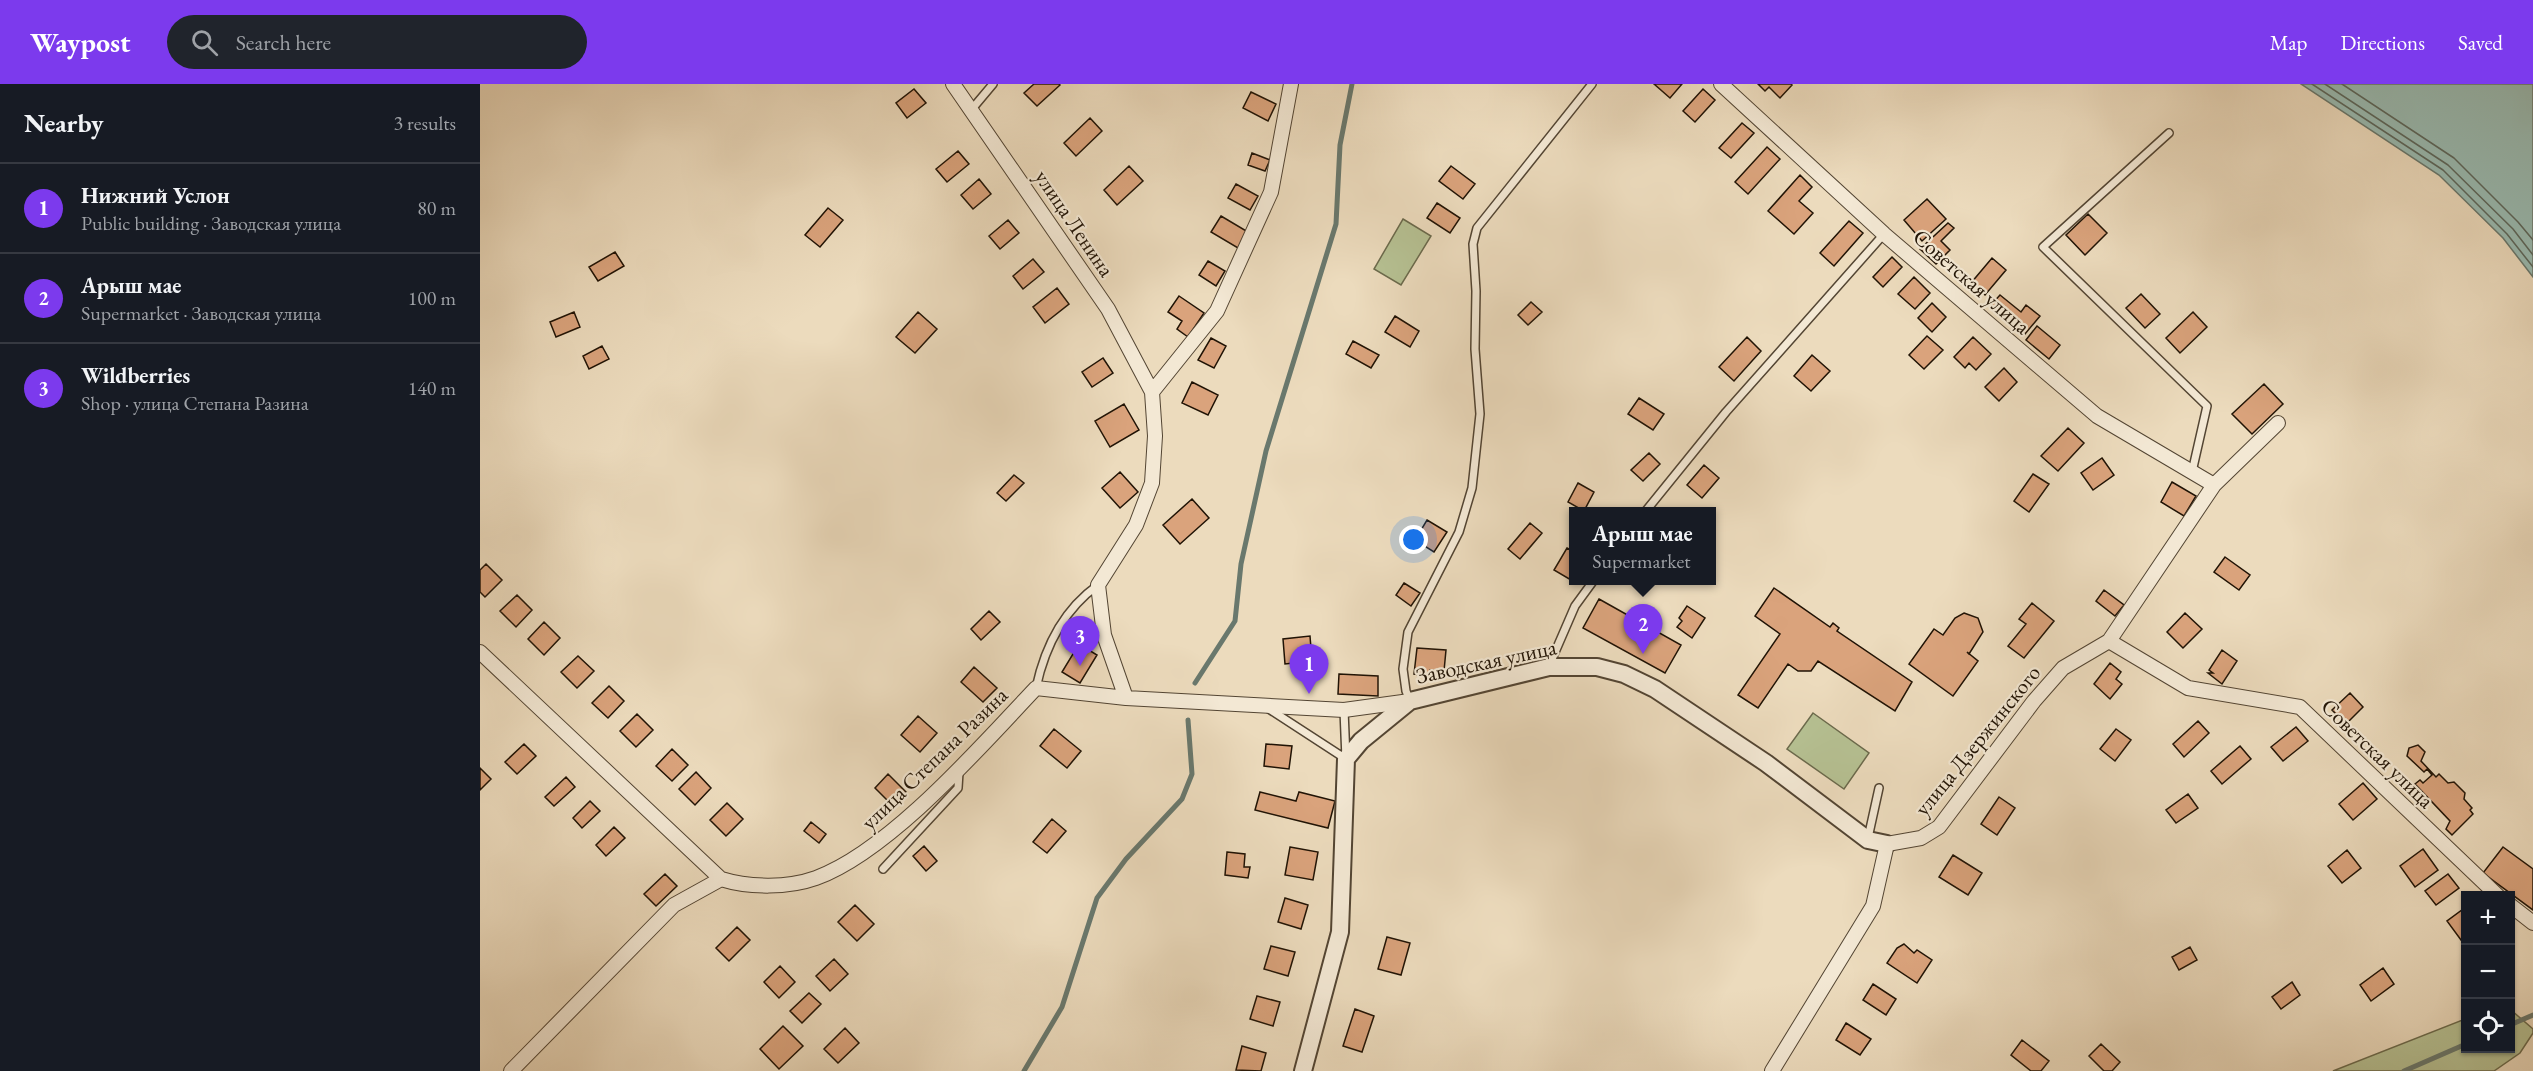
<!DOCTYPE html>
<html lang="en">
<head>
<meta charset="utf-8">
<style>
	body { margin:0; font-family:"EB Garamond",serif; background:#20242c; color:#f1f3f6 }
	.controls { position:absolute; right:18px; bottom:18px; display:grid; overflow:hidden; border-radius:0px; box-shadow:0 2px 4px #0004 }
	.controls button { width:54px; height:54px; display:grid; place-items:center; padding:0; border:0; border-bottom:2px solid #363941; background:#171b24; color:#f1f3f6; font:30px sans-serif }
	.you { position:absolute; left:934px; top:456px; width:21px; height:21px; margin:-15px; border:4px solid #fff; border-radius:50%; background:#1a73e8; box-shadow:0 0 0 9px #1a73e833 }
	.badge { display:grid; place-items:center; width:39px; height:39px; border-radius:50%; background:#7c3aed; color:#fff; font-size:20px; font-weight:700 }
	.pin { position:absolute; translate:-50% -50px; filter:drop-shadow(0 2px 3px #0008) }
	.pin::after { content:''; position:absolute; top:32px; width:21px; height:18px; background:inherit; clip-path:polygon(0 0,100% 0,50% 100%) }
	.popup { position:absolute; left:1089px; top:423px; width:147px; height:78px; box-sizing:border-box; display:grid; place-content:center; border-radius:0px; background:#171b24; filter:drop-shadow(0 2px 4px #0005); font-size:20px; white-space:nowrap; color:#9ea1a6 }
	.popup b { font-size:22px; color:#f1f3f6 }
	.popup::after { content:''; position:absolute; left:50%; top:100%; margin-left:-12px; border:12px solid transparent; border-top-color:#171b24 }
	.list { margin:0; padding:0; list-style:none }
	h2 { display:flex; justify-content:space-between; align-items:center; height:78px; margin:0; padding:0 24px; font-size:26px }
	h2 small { font-size:20px; font-weight:400; color:#9ea1a6 }
	.list li { display:grid; grid-template-columns:39px 1fr auto; gap:18px; align-items:center; box-sizing:border-box; height:90px; padding:0 24px; border-top:2px solid #363941 }
	.list b { display:block; font-size:22px; white-space:nowrap }
	.list p { margin:0; font-size:20px; white-space:nowrap; color:#9ea1a6 }
	.list em { font-size:20px; font-style:normal; color:#9ea1a6 }
	.icon { flex:none; width:33px; height:33px; fill:none; stroke:currentColor; stroke-width:2; stroke-linecap:round; stroke-linejoin:round }
	.map { position:relative; flex:none; width:2053px; height:987px; overflow:hidden }
	header { display:flex; align-items:center; gap:36px; box-sizing:border-box; height:84px; padding:0 30px; background:#7c3aed; color:#fff }
	header strong { font-size:28px }
	nav { display:flex; gap:33px; margin-inline-start:auto; font-size:21px }
	.search { width:420px; height:54px; background:#20242c; display:flex; align-items:center; gap:15px; box-sizing:border-box; padding:0 21px; border-radius:33px; color:#9ea1a6; font-size:22px }
	main { display:flex }
	aside { flex:1; background:#171b24 }
	.map>svg:first-child { display:block }
	.green { fill:#b6c193; stroke:#6b6a4c; stroke-width:1.5 }
	.water { fill:#99bbb2; stroke:#69786d; stroke-width:1.5 }
	.lines { fill:none; stroke-linecap:round; stroke-linejoin:round }
	.shore { stroke:#5c675c; stroke-width:1.5 }
	.stream { stroke:#69786d; stroke-width:5 }
	.building { fill:#daa37c; stroke:#201305; stroke-width:1.5 }
	.service-casing { stroke:#534533; stroke-width:10 }
	.minor-casing { stroke:#534533; stroke-width:16 }
	.tertiary-casing { stroke:#534533; stroke-width:20 }
	.service { stroke:#f3e8d4; stroke-width:7 }
	.minor { stroke:#f3e8d4; stroke-width:14 }
	.tertiary { stroke:#f3e8d4; stroke-width:16 }
	.labels { text-anchor:middle; stroke-width:4.5; stroke-linejoin:round; paint-order:stroke }
	.street-label { font-size:22px; fill:#201305; stroke:#f3e8d4 }
</style>
</head>
<body>
<header>
<strong>Waypost</strong>
<div class="search"><svg class="icon" aria-label="search" viewBox="0 0 24 24"><circle cx="10" cy="10" r="6"/><path d="M15 15l6 6"/></svg>Search here</div>
<nav><a>Map</a><a>Directions</a><a>Saved</a></nav>
</header>
<main>
<aside>
<h2>Nearby<small>3 results</small></h2>
<ul class="list">
<li><span class="badge">1</span><div><b>Нижний Услон</b><p>Public building · Заводская улица</p></div><em>80 m</em></li>
<li><span class="badge">2</span><div><b>Арыш мае</b><p>Supermarket · Заводская улица</p></div><em>100 m</em></li>
<li><span class="badge">3</span><div><b>Wildberries</b><p>Shop · улица Степана Разина</p></div><em>140 m</em></li>
</ul>
</aside>
<div class="map">
<svg width="2053" height="987" viewBox="0 0 2053 987">
	<rect width="100%" height="100%" fill="#ecdbbd"/>
	<filter id="stains"><feTurbulence type="fractalNoise" baseFrequency=".00333" numOctaves="4"/><feColorMatrix values="0 0 0 0 .2 0 0 0 0 .09 0 0 0 0 .02 0 0 0 .5 -.17"/></filter>
	<radialGradient id="worn" r=".72"><stop offset=".6" stop-color="#630" stop-opacity="0"/><stop offset="1" stop-color="#630" stop-opacity=".3"/></radialGradient>
	<!-- green -->
	<path class="green" d="M923 135 951 152 921 201 894 185Z
		M1333 629 1389 669 1364 705 1307 665Z
		M2031 926 2053 945V949L2040 969 2014 987H1853L1985 935 1986 964H2030Z"/>
	<!-- water -->
	<path class="water" d="M1821 0H2053V193L2023 154 1959 91Z"/>
	<g class="lines">
		<!-- shore -->
		<path class="shore" d="M1832 0 1963 86 2027 150 2053 183
			M1845 0 1968 81 2033 145 2053 171
			M1862 0 1974 74 2038 138 2053 156"/>
		<!-- stream -->
		<path class="stream" d="M715 599 755 537 761 480 786 367 856 140 860 61 872 0
			M2030 941 2053 931
			M544 987 582 923 617 814 646 775 702 715 712 690 708 636
			M1924 987 1986 960"/>
	</g>
	<!-- building -->
	<path class="building" d="M554 0H579L580 1 557 22 544 9Z
		M1174 0H1202L1190 14Z
		M1278 0H1311L1312 1 1300 14 1289 3 1285 7Z
		M434 5 446 19 427 34 416 19Z
		M1223 5 1235 16 1215 38 1203 27Z
		M771 8 796 20 788 37 763 24Z
		M610 34 622 47 596 72 584 59Z
		M1262 39 1274 49 1251 74 1239 64Z
		M1287 63 1300 75 1268 110 1255 98Z
		M478 67 489 80 467 98 456 85Z
		M772 69 790 76 785 87 768 81Z
		M649 82 663 97 637 121 624 106Z
		M971 82 995 100 983 115 959 97Z
		M1320 91 1332 103 1319 117 1333 129 1314 150 1288 127Z
		M499 95 511 110 493 125 481 111Z
		M756 100 778 112 770 126 748 114Z
		M1447 115 1466 135 1442 157 1424 136Z
		M957 119 980 134 970 149 947 134Z
		M348 124 363 136 340 163 325 151Z
		M1608 130 1627 149 1605 171 1586 151Z
		M741 132 768 148 758 164 731 148Z
		M528 136 539 149 520 165 509 152Z
		M1369 137 1383 149 1354 182 1340 169Z
		M1468 139 1474 144 1461 157 1470 166 1456 180 1440 165Z
		M135 168 144 182 118 197 109 183Z
		M1412 173 1422 183 1403 203 1393 193Z
		M1512 174 1526 186 1505 211 1491 199Z
		M553 175 564 188 543 205 533 192Z
		M728 177 745 187 736 202 719 191Z
		M1434 193 1450 209 1435 225 1418 210Z
		M577 204 589 220 565 239 553 223Z
		M1661 210 1680 230 1665 244 1646 224Z
		M1520 211 1541 228 1546 221 1560 232 1545 250 1511 221Z
		M699 212 724 229 708 253 697 245 702 237 688 228Z
		M1051 218 1062 228 1048 241 1038 231Z
		M1452 219 1466 233 1452 248 1438 234Z
		M94 228 100 243 76 253 70 238Z
		M438 228 457 245 435 269 416 253Z
		M1713 228 1727 243 1700 269 1686 254Z
		M915 232 939 247 930 263 905 248Z
		M1557 242 1580 261 1569 275 1546 256Z
		M1447 252 1463 266 1444 285 1429 271Z
		M1267 253 1281 267 1254 297 1239 283Z
		M1493 253 1511 270 1496 286 1489 279 1485 284 1474 273Z
		M731 254 746 262 734 284 718 276Z
		M873 257 899 271 891 284 866 270Z
		M122 262 129 275 109 285 103 272Z
		M1332 271 1350 287 1331 307 1314 292Z
		M623 274 633 289 612 303 602 288Z
		M1524 284 1537 298 1519 317 1505 303Z
		M712 298 738 311 728 331 702 319Z
		M1784 300 1803 320 1772 350 1752 330Z
		M1159 314 1184 330 1173 346 1148 330Z
		M644 320 659 346 630 363 615 337Z
		M1588 344 1604 359 1578 387 1561 372Z
		M1169 369 1180 380 1163 397 1151 386Z
		M1622 374 1634 391 1613 406 1601 389Z
		M1224 381 1239 394 1222 414 1207 401Z
		M640 388 658 408 640 424 622 404Z
		M1553 390 1569 400 1549 428 1534 417Z
		M534 391 544 399 526 417 517 409Z
		M1692 398 1716 412 1704 432 1681 418Z
		M1098 399 1114 408 1104 427 1088 418Z
		M712 415 729 434 700 460 683 441Z
		M947 436 967 448 954 468 935 456Z
		M1050 439 1062 449 1040 475 1028 465Z
		M1087 464 1094 468V492L1091 496 1074 486Z
		M1745 473 1770 491 1759 506 1734 488Z
		M6 480 22 496 5 513 0 508V486Z
		M924 499 940 509 931 522 916 511Z
		M1294 504 1350 543 1353 539 1359 544 1357 547 1432 598 1415 627 1338 577 1331 587H1318L1308 580 1278 624 1258 611 1300 550 1275 532Z
		M1624 506 1644 521 1635 532 1616 517Z
		M37 511 52 526 36 543 20 527Z
		M1119 515 1201 561 1185 589 1103 544Z
		M1552 519 1574 537 1544 574 1528 562 1546 540 1539 535Z
		M1207 522 1225 534 1212 554 1197 543 1202 537 1199 534Z
		M509 527 520 538 501 556 491 545Z
		M1484 529 1498 534 1503 548 1489 570 1487 568 1498 577 1473 612 1429 580 1454 545 1463 551 1475 534Z
		M1705 529 1722 545 1703 564 1687 548Z
		M64 538 80 554 64 571 48 555Z
		M830 552 832 577 805 580 803 555Z
		M599 560 617 571 600 599 582 588Z
		M937 564 966 566 964 587 950 586 949 592 934 590Z
		M1742 566 1757 577 1742 600 1728 589H1733L1729 586Z
		M98 572 114 587 97 604 81 588Z
		M1630 579 1641 588 1636 595 1642 600 1630 615 1614 600Z
		M494 583 517 604 503 618 481 598Z
		M859 590 898 592V612L858 610Z
		M129 602 144 617 128 634 112 619Z
		M1870 609 1883 623 1866 640 1852 626Z
		M157 630 173 646 156 663 140 647Z
		M438 632 457 649 440 668 421 651Z
		M1718 637 1729 649 1704 673 1693 660Z
		M1816 643 1828 657 1803 677 1791 663Z
		M574 645 601 667 587 684 560 662Z
		M1636 645 1651 656 1635 677 1620 665Z
		M44 660 56 672 37 690 25 678Z
		M786 660 812 662 809 685 784 682Z
		M1938 661 1945 668 1941 677 1956 693 1959 690 1968 699 1974 698 1985 709 1984 715 1992 724 1990 726 1993 730 1972 751 1966 745 1970 737 1935 700 1940 696 1943 699 1952 691 1947 685 1944 688 1927 672 1929 664Z
		M1760 662 1771 675 1742 700 1731 687Z
		M192 665 208 681 192 697 176 682Z
		M0 684 11 695 0 706Z
		M216 688 231 704 215 721 199 705Z
		M408 690 426 708 413 722 395 704Z
		M86 693 95 703 74 722 65 713Z
		M1883 699 1897 715 1873 736 1859 720Z
		M780 708 816 717 819 708 855 717 848 744 775 726Z
		M1708 710 1718 724 1696 739 1686 726Z
		M1519 713 1535 724 1517 751 1501 740Z
		M110 717 120 727 102 744 93 734Z
		M247 719 263 735 246 752 230 736Z
		M572 735 586 747 567 769 553 758Z
		M331 738 346 750 339 759 324 747Z
		M134 743 145 754 126 772 116 761Z
		M444 762 457 777 446 787 433 772Z
		M810 763 838 768 833 796 805 791Z
		M2023 763 2053 785V826L2003 789Z
		M1943 765 1958 786 1935 803 1920 782Z
		M1867 766 1881 784 1862 799 1848 782Z
		M747 768 765 770 764 783H770L768 794 745 791Z
		M1473 771 1502 789 1488 811 1459 793Z
		M185 790 197 802 176 822 164 810Z
		M1968 790 1979 804 1956 821 1945 807Z
		M805 814 828 821 821 845 798 838Z
		M375 821 394 840 377 857 358 838Z
		M1986 823V853L1981 856 1967 837Z
		M257 843 270 856 249 877 236 864Z
		M907 853 930 859 921 891 898 885Z
		M1424 860 1434 869 1437 866 1452 876 1437 899 1407 879 1417 864Z
		M791 862 815 868 808 892 784 885Z
		M1710 863 1717 876 1699 886 1692 873Z
		M354 875 368 890 350 907 336 892Z
		M300 882 315 898 299 914 284 898Z
		M1903 884 1914 900 1891 917 1880 901Z
		M1812 898 1820 911 1801 925 1792 913Z
		M1393 900 1416 915 1406 931 1383 916Z
		M329 909 341 920 322 939 310 927Z
		M777 912 800 918 793 942 770 935Z
		M875 925 894 932 882 968 863 962Z
		M1366 939 1391 955 1380 971 1356 956Z
		M303 942 323 962 299 985 280 965Z
		M365 944 379 959 358 979 344 965Z
		M1542 956 1569 977 1561 987H1551L1531 971Z
		M1621 960 1640 978 1632 987H1624L1609 972Z
		M762 962 786 969 781 987 756 986Z"/>
	<g class="lines">
		<defs>
			<path id="service" d="M492 25 513 0
				M1689 49 1563 163 1727 322 1712 388
				M1165 428 1246 328 1404 150
				M1069 582 1095 522 1114 496
				M556 604C565 562 583 526 618 501
				M930 617 926 607 923 585 928 548 979 448 992 404 1000 330 995 265 996 207 993 160 997 144 1112 0
				M789 625 866 675 864 626
				M1388 754 1399 704
				M403 785 478 704 479 688"/>
			<path id="minor" d="M473 0 628 225 672 308 675 352 672 399 656 441 618 501 624 551 646 614
				M1241 0 1404 150 1617 332 1734 401
				M672 308 737 227 791 108 811 0
				M1629 557 1708 604 1820 623 2018 812
				M0 568 241 795C270 804 308 804 336 794 410 767 501 662 556 604L646 614 864 626 930 617
				M2030 821 2053 839
				M31 987 194 821 241 795
				M1292 987 1393 822 1407 760 1441 754 1459 743 1554 617 1583 584 1629 557 1734 401 1798 339"/>
			<path id="tertiary" d="M823 987 860 848 866 675 881 657 930 617 1069 583H1117L1144 590 1175 605 1286 679 1388 756 1407 760"/>
		</defs>
		<!-- service casing -->
		<use href="#service" class="service-casing"/>
		<!-- minor casing -->
		<use href="#minor" class="minor-casing"/>
		<!-- tertiary casing -->
		<use href="#tertiary" class="tertiary-casing"/>
		<!-- service -->
		<use href="#service" class="service"/>
		<!-- minor -->
		<use href="#minor" class="minor"/>
		<!-- tertiary -->
		<use href="#tertiary" class="tertiary"/>
	</g>
	<g class="labels">
		<!-- street labels -->
		<g class="street-label">
			<text transform="translate(595 139) rotate(56)" y="8">улица Ленина</text>
			<text transform="translate(1492 197) rotate(41)" y="8">Советская улица</text>
			<text transform="translate(1006 577) rotate(-12)" y="8">Заводская улица</text>
			<text transform="translate(1497 656) rotate(-51)" y="8">улица Дзержинского</text>
			<text transform="translate(1898 669) rotate(44)" y="8">Советская улица</text>
			<text transform="translate(454 674) rotate(-44)" y="8">улица Степана Разина</text>
		</g>
	</g>
	<rect width="100%" height="100%" filter="url(#stains)"/>
	<rect width="100%" height="100%" fill="url(#worn)"/>
</svg>
<div class="controls">
<button>+</button>
<button>−</button>
<button><svg class="icon" aria-label="locate" viewBox="0 0 24 24"><circle cx="12" cy="12" r="6"/><path d="M12 2v4M12 18v4M2 12h4M18 12h4"/></svg></button>
</div>
<div class="you"></div>
<div class="pin badge" style="left:829px;top:610px">1</div>
<div class="pin badge" style="left:1163px;top:570px">2</div>
<div class="popup"><b>Арыш мае</b>Supermarket</div>
<div class="pin badge" style="left:600px;top:582px">3</div>
</div>
</main>
</body>
</html>
